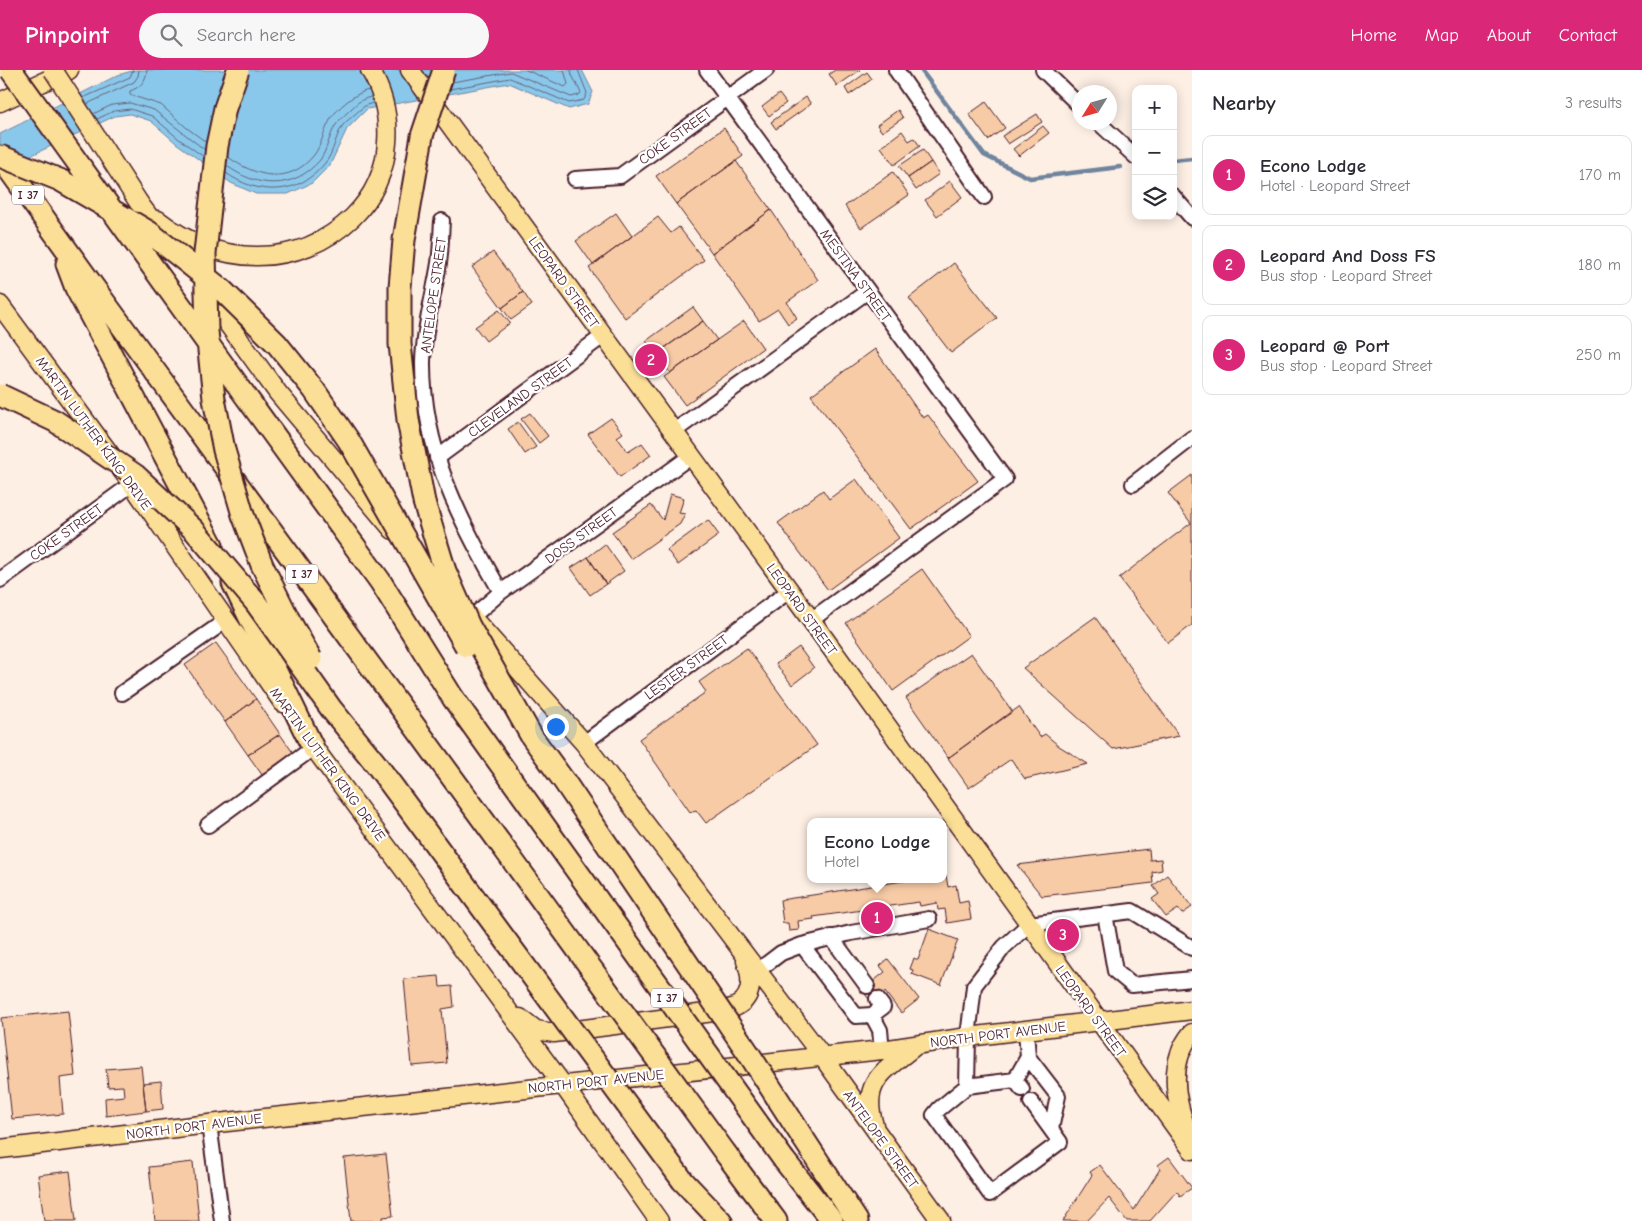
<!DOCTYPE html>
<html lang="en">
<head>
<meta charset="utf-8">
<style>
	body { margin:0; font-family:"Comic Neue",sans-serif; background:#f7f7f7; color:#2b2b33 }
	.controls { position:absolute; right:15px; top:15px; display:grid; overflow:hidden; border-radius:10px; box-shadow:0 2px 12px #0003 }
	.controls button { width:45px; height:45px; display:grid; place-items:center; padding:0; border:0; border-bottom:1px solid #e1e1e2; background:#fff; color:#2b2b33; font:25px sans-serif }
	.compass { position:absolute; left:1072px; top:15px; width:45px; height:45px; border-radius:50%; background:#fff; box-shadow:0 2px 12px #0003; rotate:233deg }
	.you { position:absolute; left:555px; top:656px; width:18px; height:18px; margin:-12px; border:4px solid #fff; border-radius:50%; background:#1a73e8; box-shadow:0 0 0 8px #1a73e833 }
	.badge { display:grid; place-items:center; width:32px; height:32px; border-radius:50%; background:#db2777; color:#fff; font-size:16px; font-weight:700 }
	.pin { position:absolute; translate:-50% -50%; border:2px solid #fff; box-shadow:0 1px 5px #0006 }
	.popup { position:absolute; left:807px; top:748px; width:140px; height:65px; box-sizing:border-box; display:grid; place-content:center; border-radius:10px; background:#fff; filter:drop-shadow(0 1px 4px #0005); font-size:16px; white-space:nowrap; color:#7c7c81 }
	.popup b { font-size:19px; color:#2b2b33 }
	.popup::after { content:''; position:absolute; left:50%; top:100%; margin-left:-10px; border:10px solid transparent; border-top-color:#fff }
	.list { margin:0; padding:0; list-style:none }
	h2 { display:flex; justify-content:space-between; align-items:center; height:65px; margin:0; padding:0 20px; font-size:21px }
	h2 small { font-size:16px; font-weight:400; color:#7c7c81 }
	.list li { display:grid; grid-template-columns:32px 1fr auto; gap:15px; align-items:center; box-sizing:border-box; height:80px; margin:0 10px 10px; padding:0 10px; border:1px solid #e1e1e2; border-radius:10px }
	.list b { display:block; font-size:19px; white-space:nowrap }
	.list p { margin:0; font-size:16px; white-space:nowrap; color:#7c7c81 }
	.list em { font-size:16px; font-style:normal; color:#7c7c81 }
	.icon { flex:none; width:28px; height:28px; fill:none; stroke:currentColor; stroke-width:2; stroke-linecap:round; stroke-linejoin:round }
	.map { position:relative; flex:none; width:1192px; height:1151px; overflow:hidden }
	header { display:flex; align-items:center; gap:30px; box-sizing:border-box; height:70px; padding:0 25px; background:#db2777; color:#fff }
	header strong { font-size:24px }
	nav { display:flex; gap:28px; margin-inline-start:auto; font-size:18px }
	.search { width:350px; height:45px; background:#f7f7f7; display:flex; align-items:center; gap:12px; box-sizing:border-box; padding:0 18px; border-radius:28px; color:#7c7c81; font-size:19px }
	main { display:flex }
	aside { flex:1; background:#fff }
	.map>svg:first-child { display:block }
	.water { fill:#8ac8eb; stroke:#70849e }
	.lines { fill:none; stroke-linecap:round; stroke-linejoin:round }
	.shore { stroke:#646378; stroke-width:1 }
	.stream { stroke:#70849e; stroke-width:4.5 }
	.building { fill:#f7cba6; stroke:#4a1f2b }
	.minor-casing { stroke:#4a1f2b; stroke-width:18 }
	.major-casing { stroke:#4a1f2b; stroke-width:21 }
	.highway-casing { stroke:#4a1f2b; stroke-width:25 }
	.minor { stroke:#fff; stroke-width:14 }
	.major { stroke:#fbdf96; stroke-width:18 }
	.highway { stroke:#fbdf96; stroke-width:21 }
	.major-bridge-casing { stroke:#4a1f2b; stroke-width:21; stroke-linecap:butt }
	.highway-bridge-casing { stroke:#4a1f2b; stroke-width:25; stroke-linecap:butt }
	.major-bridge { stroke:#fbdf96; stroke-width:18 }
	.highway-bridge { stroke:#fbdf96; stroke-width:21 }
	.labels { text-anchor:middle; stroke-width:4.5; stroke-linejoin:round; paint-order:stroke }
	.shield { fill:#fff; stroke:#80626b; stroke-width:1 }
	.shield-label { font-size:12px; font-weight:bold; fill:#4a1f2b }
	.street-label { font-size:14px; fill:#4a1f2b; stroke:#fff }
</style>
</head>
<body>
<header>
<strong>Pinpoint</strong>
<div class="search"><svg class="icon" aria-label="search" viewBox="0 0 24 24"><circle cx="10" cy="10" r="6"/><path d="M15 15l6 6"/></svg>Search here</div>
<nav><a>Home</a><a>Map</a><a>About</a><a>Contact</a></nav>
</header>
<main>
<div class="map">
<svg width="1192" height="1151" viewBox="0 0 1192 1151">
	<rect width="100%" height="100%" fill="#fdefe4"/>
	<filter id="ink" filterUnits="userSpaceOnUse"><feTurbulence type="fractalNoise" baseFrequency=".02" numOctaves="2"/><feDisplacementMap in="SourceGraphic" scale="10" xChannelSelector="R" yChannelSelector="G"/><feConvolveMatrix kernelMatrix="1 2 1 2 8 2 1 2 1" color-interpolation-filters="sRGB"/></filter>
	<g filter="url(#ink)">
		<!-- water -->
		<path class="water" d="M135 0H582L593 22 588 34 569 39 509 13 367 39 347 59 330 95 312 113 288 124H256L231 113 176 73 151 51 130 44 115 46 0 100V64L118 5Z"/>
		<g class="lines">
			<!-- shore -->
			<path class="shore" d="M147 0C146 11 141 17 130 21V25L161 35 187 58 206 72
				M526 0 565 17 568 14 564 0
				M452 12 511 2 571 27 579 25 581 23 572 5 571 0
				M450 19 510 8 569 33 584 30 587 23 578 0
				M83 28 130 7 133 0
				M87 34 134 12 138 6 139 0
				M93 44 112 35 130 33 154 40 205 80
				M97 49 114 41 130 39 152 46 179 69 204 87
				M228 87C256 107 289 116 314 85 321 76 324 61 330 50 336 39 356 22 369 20
				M227 96C257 118 293 121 320 90 328 79 329 63 338 52 342 47 347 43 352 38 358 32 362 29 371 27
				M226 103C258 126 299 126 325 93 334 83 335 66 343 55 346 51 351 48 354 45 361 39 364 35 373 33"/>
			<!-- stream -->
			<path class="stream" d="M921 0 984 85 1030 108 1120 97
				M1173 90 1192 88"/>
		</g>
		<!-- building -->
		<path class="building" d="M835 0H860L837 16 829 4Z
			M867 2 872 9 849 25 845 18Z
			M779 24 786 33 769 46 762 37Z
			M806 27 811 34 776 59 771 52Z
			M986 32 1005 58 988 70 969 44Z
			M898 40 903 48 882 62 877 55Z
			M1037 44 1042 52 1008 74 1002 66Z
			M1043 56 1049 63 1019 86 1013 79Z
			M724 58 743 86 676 134 656 106Z
			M902 61 909 71 914 68 920 76 894 95 881 77Z
			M923 80 931 92 908 108 899 96Z
			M736 91 771 140 712 183 676 134Z
			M931 92 939 104 916 120 908 108Z
			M893 102 909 125 861 158 845 136Z
			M950 111 962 127 937 146 925 130Z
			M771 140 818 210 787 232 797 248 788 254 778 239 759 251 712 183Z
			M616 143 632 166 593 195 576 171Z
			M658 147 671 163 679 157 704 190 625 248 589 198Z
			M493 182 523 222 502 238 472 197Z
			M954 193 997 248 951 283 909 228Z
			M523 222 532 235 511 250 502 238Z
			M693 237 703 251 656 284 646 271Z
			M499 240 510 253 486 271 475 257Z
			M703 251 717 270 670 303 656 284Z
			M744 251 763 278 685 335 664 307Z
			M875 279 923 348 928 345 978 411 911 459 811 325Z
			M530 343 548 366 539 373 521 349Z
			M611 348 623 363 617 367 628 382 642 373 651 385 620 407 588 364Z
			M518 352 536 377 525 384 508 359Z
			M1192 405V555L1168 573 1119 508 1191 453 1168 423Z
			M856 409 899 468 828 520 778 453 823 420 829 429Z
			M670 424 684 428 679 443 685 444 680 454 631 489 612 462 651 435 663 450Z
			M708 450 719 465 678 495 667 480Z
			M605 474 624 501 606 514 588 487Z
			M588 487 606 514 590 525 571 498Z
			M922 499 969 566 893 621 846 553Z
			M1095 547 1179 666 1113 679 1023 598Z
			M216 573 256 629 225 652 185 595Z
			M799 577 814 598 792 615 776 594Z
			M747 578 817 675 706 753 696 740 690 742 639 669 706 622 699 612Z
			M971 583 1012 641 948 688 906 628Z
			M256 629 280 664 248 685 225 652Z
			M1019 637 1040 667 1045 664 1059 676 1088 694 1025 709 1011 689 969 718 948 688Z
			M280 664 296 687 265 709 248 685Z
			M1149 779 1150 790 1161 789 1162 800 1152 802 1153 813 1042 826 1017 795Z
			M943 805H946L948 817 956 815 959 833 968 831 971 849 947 853 945 839 938 840 937 833 920 836 919 832 813 847 814 849 798 851 799 860 789 861 788 853H783L780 830 916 809H943Z
			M1167 805 1192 837 1182 844 1178 839 1166 847 1152 829 1159 824 1153 816Z
			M929 859 958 870 941 915 912 904 913 900 910 899 914 888 918 890Z
			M888 889 919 929 901 943 885 922 871 932 862 920 885 902 880 896Z
			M439 906 440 917 452 916 454 937 442 939 447 993 412 996 404 909Z
			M68 941 75 1006 60 1008 63 1044 12 1049 1 948Z
			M141 996 146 1041 106 1046 105 1028 124 1026 123 1016 108 1017 106 999Z
			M161 1011 163 1039 146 1041 143 1013Z
			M386 1084 393 1146 383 1147V1151H351L344 1088Z
			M1169 1087 1192 1118 1180 1126 1177 1121 1150 1151H1127L1109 1128 1087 1151H1063L1092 1105 1090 1102 1100 1095 1134 1140 1160 1099 1158 1095Z
			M193 1092 199 1151H155L149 1097Z
			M70 1101 76 1151H44L38 1105Z"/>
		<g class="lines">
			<defs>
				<path id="minor" d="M707 0 1005 409 811 550
					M896 0 984 127
					M1043 0 1080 36
					M1098 52 1136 87
					M575 109 620 106 766 0
					M1173 126 1192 148
					M442 151C441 165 441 179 439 193 434 225 424 257 423 291 422 377 459 450 501 522
					M673 362 868 221
					M437 388 603 266
					M1133 414 1192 368
					M0 510 132 414
					M472 547 501 522 691 386
					M122 623 227 550
					M584 673 789 521
					M208 755 313 678
					M1105 844 1115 901 1132 915 1192 909
					M831 867 867 916
					M802 875 856 946 872 945 880 960 882 980
					M756 902 781 883 802 875 851 863 929 849
					M872 945 883 937 877 929
					M1028 987 1058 1026 1051 1059
					M967 1016 1015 1010
					M1022 1019 1015 1010 1028 987 1026 960
					M1031 1032 1060 1072 990 1124 934 1045 939 1039 967 1016 968 967 974 916 1004 877 1029 854 1132 841 1192 878
					M209 1054 222 1151"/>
				<path id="major" d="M410 0 811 550 1192 1080
					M0 32 69 0
					M139 133 168 172
					M158 150C217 196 297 201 353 147 373 127 385 102 387 73 389 48 383 22 370 0
					M204 221 278 323 393 460
					M0 235 132 414 283 633
					M469 544 584 673 822 986 941 1151
					M306 667 563 1015 659 1151
					M520 948 536 960 554 963 721 941C725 939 732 939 737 936 754 926 752 907 746 891
					M874 1055C860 1012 885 1000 915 976
					M1190 1067C1175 1033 1167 993 1192 963
					M0 1079 209 1054 882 980 968 967 1192 940"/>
				<path id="highway" d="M0 87 105 233 500 773
					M67 194 76 218 212 475
					M234 310 380 511 453 628 551 765
					M233 513 313 678
					M803 1068 857 1151
					M726 1084 776 1151
					M784 1090 832 1151
					M683 1111 721 1151"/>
			</defs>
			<!-- minor casing -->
			<use href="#minor" class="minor-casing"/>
			<!-- major casing -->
			<use href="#major" class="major-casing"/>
			<!-- highway casing -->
			<use href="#highway" class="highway-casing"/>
			<!-- minor -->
			<use href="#minor" class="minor"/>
			<!-- major -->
			<use href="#major" class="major"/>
			<!-- highway -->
			<use href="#highway" class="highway"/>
			<defs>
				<path id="major-bridge" d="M53 0 139 133"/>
				<path id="highway-bridge" d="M11 0 234 310
					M238 0 225 38 217 76 205 183 207 261 214 329 224 380 243 445 262 495 289 550 311 589
					M444 0 422 66 404 170 400 217V274L408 350 424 432 445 501 469 556 532 667 564 711 749 984 803 1068
					M0 86 60 110 149 162 222 220 277 274 314 320 349 371 466 576
					M0 325 55 351 135 405 194 460 256 533 332 640 376 694 683 1111
					M551 765 784 1090
					M500 773 726 1084"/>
			</defs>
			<!-- major-bridge casing -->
			<use href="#major-bridge" class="major-bridge-casing"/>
			<!-- highway-bridge casing -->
			<use href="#highway-bridge" class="highway-bridge-casing"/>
			<!-- major-bridge -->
			<use href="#major-bridge" class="major-bridge"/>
			<!-- highway-bridge -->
			<use href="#highway-bridge" class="highway-bridge"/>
		</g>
	</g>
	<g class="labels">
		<!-- shield labels -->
		<g class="shield">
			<rect x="12" y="115.5" width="32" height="19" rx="4"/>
			<rect x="286" y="494.5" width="32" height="19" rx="4"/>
			<rect x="651" y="918.5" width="32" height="19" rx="4"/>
		</g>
		<g class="shield-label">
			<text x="28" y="129">I 37</text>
			<text x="302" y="508">I 37</text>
			<text x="667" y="932">I 37</text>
		</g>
		<!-- street labels -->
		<g class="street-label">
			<text transform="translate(675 66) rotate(-36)" y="5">COKE STREET</text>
			<text transform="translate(856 205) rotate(54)" y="5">MESTINA STREET</text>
			<text transform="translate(564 212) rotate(54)" y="5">LEOPARD STREET</text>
			<text transform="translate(433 225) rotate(-82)" y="5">ANTELOPE STREET</text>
			<text transform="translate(520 327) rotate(-36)" y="5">CLEVELAND STREET</text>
			<text transform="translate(94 363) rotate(54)" y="5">MARTIN LUTHER KING DRIVE</text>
			<text transform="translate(66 462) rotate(-36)" y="5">COKE STREET</text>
			<text transform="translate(581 465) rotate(-36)" y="5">DOSS STREET</text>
			<text transform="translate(802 539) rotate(54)" y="5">LEOPARD STREET</text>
			<text transform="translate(686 597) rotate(-36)" y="5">LESTER STREET</text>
			<text transform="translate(328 694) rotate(54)" y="5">MARTIN LUTHER KING DRIVE</text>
			<text transform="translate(1091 941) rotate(54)" y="5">LEOPARD STREET</text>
			<text transform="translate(998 964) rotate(-7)" y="5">NORTH PORT AVENUE</text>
			<text transform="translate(596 1011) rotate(-6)" y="5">NORTH PORT AVENUE</text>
			<text transform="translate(194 1056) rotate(-7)" y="5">NORTH PORT AVENUE</text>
			<text transform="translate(881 1069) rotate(54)" y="5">ANTELOPE STREET</text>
		</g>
	</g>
</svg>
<div class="controls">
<button>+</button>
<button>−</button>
<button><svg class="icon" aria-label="layers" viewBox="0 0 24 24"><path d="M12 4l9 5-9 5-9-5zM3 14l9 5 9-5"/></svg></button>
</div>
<svg class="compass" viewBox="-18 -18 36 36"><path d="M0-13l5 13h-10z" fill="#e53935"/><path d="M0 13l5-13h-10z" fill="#7c7c81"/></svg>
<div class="you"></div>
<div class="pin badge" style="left:877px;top:848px">1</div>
<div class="popup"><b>Econo Lodge</b>Hotel</div>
<div class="pin badge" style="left:651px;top:290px">2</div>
<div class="pin badge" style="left:1063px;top:865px">3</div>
</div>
<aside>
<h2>Nearby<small>3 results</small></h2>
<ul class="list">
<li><span class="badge">1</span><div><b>Econo Lodge</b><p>Hotel · Leopard Street</p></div><em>170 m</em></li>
<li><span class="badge">2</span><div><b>Leopard And Doss FS</b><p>Bus stop · Leopard Street</p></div><em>180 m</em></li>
<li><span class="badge">3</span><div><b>Leopard @ Port</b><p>Bus stop · Leopard Street</p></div><em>250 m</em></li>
</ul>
</aside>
</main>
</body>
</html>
